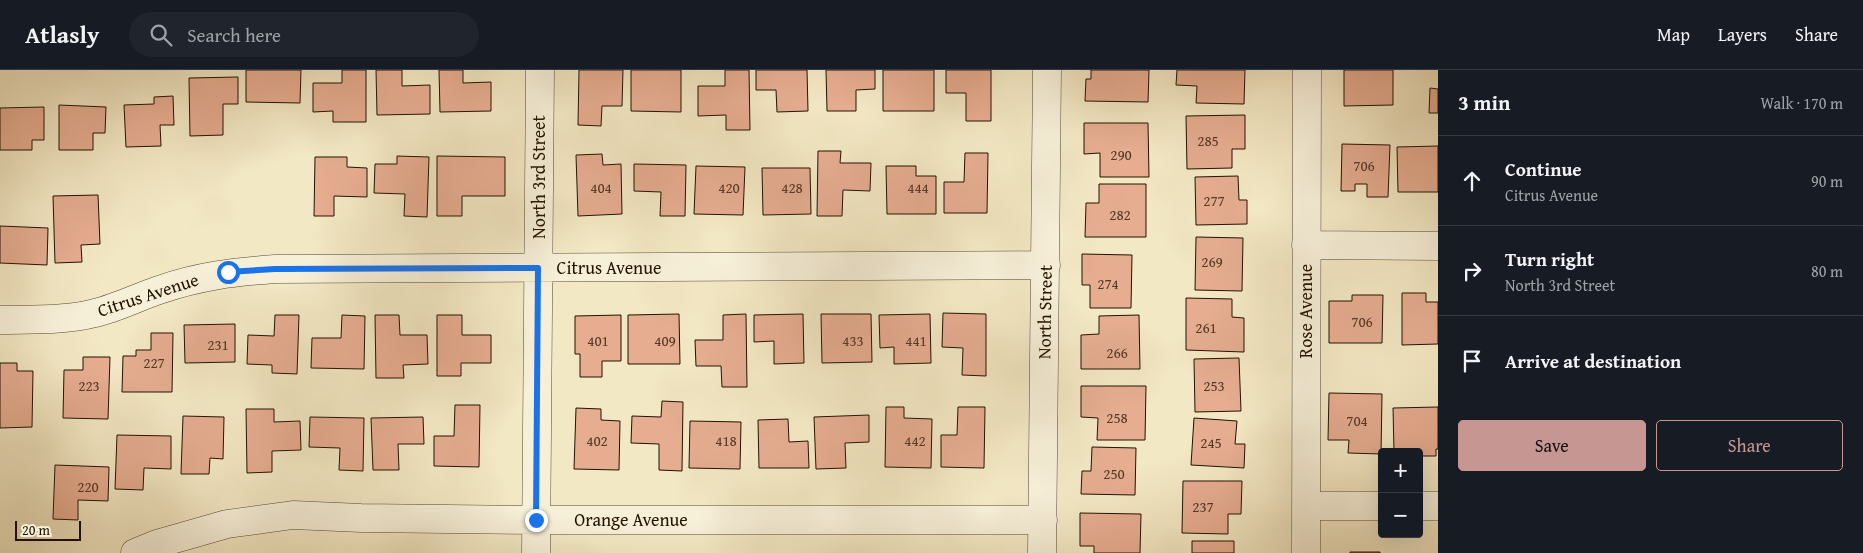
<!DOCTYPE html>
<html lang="en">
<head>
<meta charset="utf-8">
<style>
	body { margin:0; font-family:"Gentium Book Plus",serif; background:#20242c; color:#f1f3f6 }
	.controls { position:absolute; right:15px; bottom:15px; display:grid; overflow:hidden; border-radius:5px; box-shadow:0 5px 20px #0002 }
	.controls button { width:45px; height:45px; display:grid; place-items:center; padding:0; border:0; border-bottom:1px solid #363941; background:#171b24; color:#f1f3f6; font:25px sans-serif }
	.scale { position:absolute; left:15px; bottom:12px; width:66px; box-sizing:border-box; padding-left:5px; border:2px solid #221200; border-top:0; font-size:14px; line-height:18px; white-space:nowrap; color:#221200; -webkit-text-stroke:4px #f7f0d9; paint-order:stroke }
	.stop { position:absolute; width:15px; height:15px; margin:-11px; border:4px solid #1a73e8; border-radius:50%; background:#fff }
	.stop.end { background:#1a73e8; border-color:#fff; box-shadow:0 1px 5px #0008 }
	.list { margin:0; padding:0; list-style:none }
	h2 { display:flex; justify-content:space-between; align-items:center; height:65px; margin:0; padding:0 20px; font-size:21px }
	h2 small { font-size:16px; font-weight:400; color:#9ea1a6 }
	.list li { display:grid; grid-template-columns:32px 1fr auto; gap:15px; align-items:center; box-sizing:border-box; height:90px; padding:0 20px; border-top:1px solid #363941 }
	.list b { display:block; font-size:19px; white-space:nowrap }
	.list p { margin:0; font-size:16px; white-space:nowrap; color:#9ea1a6 }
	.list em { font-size:16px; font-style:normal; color:#9ea1a6 }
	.actions { display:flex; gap:10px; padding:15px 20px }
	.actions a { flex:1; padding:11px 0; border:1px solid #c59692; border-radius:5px; text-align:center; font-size:18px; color:#c59692 }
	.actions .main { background:#c59692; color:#111 }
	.icon { flex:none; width:28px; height:28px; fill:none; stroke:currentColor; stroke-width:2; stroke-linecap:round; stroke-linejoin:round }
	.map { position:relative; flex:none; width:1438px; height:483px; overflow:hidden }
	header { display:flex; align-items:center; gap:30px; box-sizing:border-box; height:70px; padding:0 25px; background:#171b24; border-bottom:1px solid #363941 }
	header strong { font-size:24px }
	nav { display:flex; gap:28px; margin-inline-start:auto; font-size:18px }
	.search { width:350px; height:45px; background:#20242c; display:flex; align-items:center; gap:12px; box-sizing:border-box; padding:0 18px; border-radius:28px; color:#9ea1a6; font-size:19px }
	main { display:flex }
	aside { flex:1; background:#171b24 }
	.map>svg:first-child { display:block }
	.building { fill:#e6ad91; stroke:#221200 }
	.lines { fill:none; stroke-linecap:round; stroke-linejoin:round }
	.minor-casing { stroke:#564831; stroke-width:29 }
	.minor { stroke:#f7f0d9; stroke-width:28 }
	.route { stroke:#1a73e8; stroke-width:6 }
	.labels { text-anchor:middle; stroke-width:4; stroke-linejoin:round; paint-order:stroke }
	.number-label { font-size:15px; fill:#533924 }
	.street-label { font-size:18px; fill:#221200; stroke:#f7f0d9 }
</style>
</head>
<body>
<header>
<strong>Atlasly</strong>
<div class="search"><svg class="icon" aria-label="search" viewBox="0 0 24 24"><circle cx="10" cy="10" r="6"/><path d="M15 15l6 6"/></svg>Search here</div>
<nav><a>Map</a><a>Layers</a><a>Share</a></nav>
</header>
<main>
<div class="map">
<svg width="1438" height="483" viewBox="0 0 1438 483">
	<rect width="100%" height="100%" fill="#f3e8c4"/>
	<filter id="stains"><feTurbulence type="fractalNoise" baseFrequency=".004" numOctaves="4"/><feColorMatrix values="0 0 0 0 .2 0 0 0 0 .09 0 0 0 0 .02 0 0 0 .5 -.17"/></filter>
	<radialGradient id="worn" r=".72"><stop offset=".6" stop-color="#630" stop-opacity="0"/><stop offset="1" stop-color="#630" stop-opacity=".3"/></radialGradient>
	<!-- building -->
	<path class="building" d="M246 0H301L300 33 246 32Z
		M342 0H366V52H333V41L313 42V13H342Z
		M376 0H402V16L430 15V44L377 45Z
		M439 0H463V13L491 12V41L440 42Z
		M579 0H623L622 36H602L601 56 578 55Z
		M631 0H681V42L631 41Z
		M725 0H749L750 60H726V45L698 46V16H725Z
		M756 0H807L808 41 777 42 776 20H756Z
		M826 0H875V19L856 20V41H827Z
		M883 0H934V41H883Z
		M946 0H991V51H966V23H946Z
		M1091 0H1149L1148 32 1085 31 1086 9H1091Z
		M1177 0H1245L1244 34 1196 33 1197 16 1176 15Z
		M1344 0H1393V35L1344 36Z
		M238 7V34H223V65L190 66 189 8Z
		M1430 18 1438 19V43H1429Z
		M173 26 174 55H160L161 76 126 77 124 35 154 34V27Z
		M59 35 106 37 105 63H93V80H59Z
		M44 37V70H32V80H0V38Z
		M1245 45V79H1232V98L1187 99 1186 46Z
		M1084 53H1148L1149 107H1100V83L1084 84Z
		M1342 74 1390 75 1388 127H1367V114H1355V121H1341Z
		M1438 76V122H1398L1397 77Z
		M818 81H841L840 93H871L870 121 843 120 842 146H817Z
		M965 83H988L987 143H944V112H964Z
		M602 84 603 95 621 94 622 144 578 146 576 85Z
		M397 86 429 87 427 147 404 146 405 124 374 123 375 94H397Z
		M437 86 505 87V126H462V146H437Z
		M315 87H347V97L367 98V127L334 126V146H314Z
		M634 94 686 95 685 146H660L661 122 634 121Z
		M696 96 745 97 743 145 694 144Z
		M886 96H916V106H936V144H887Z
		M762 98H810L811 144 763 145Z
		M1238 106 1239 130H1247V154L1196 155 1195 107Z
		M1099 114H1146V167H1085L1086 133H1099Z
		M98 125 100 174 81 175 82 192 55 193 53 126Z
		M0 156 48 158 47 195 0 193Z
		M1196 167 1243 168 1242 221 1195 220Z
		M1082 184 1132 185 1131 238H1090V215H1082Z
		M1402 223H1426V232H1438V274L1402 275Z
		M1352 225H1383L1382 273H1329V231H1352Z
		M1186 228 1232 229V247L1244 248V282L1186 280Z
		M943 243 986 244V306L962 305 963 278 942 277Z
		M679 244 680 294H628V245Z
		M746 244 747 317H722L721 296H696L695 270H723V245Z
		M803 244 804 293 774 294V271L754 272V245Z
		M821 244H871L872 292 822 293Z
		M930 244 931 293 894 294V277L880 278 879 245Z
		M275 245H299L297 304 272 303V295L247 294 248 265 274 266Z
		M342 245 365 246 364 299 311 298 312 268H341Z
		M375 245H399L400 265H427L428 294 403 295 404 308H376Z
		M437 245H462V265H491V293H461V306H437Z
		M621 245V291H602V307H580V284H575V246Z
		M1139 245 1140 299H1081V265L1099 264V246Z
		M235 254V292L185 293 184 255Z
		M151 263H173L172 322H122L123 286H136V280H151Z
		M83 287H110L108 349 63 348 64 300H83Z
		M1239 288 1241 341 1195 342 1194 289Z
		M0 293H17V301H33L32 357 0 358Z
		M1081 316H1146L1145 370H1097L1098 348 1081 347Z
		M1329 323 1382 324 1381 384 1348 383 1349 370H1328Z
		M662 331 683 332 682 401 659 400V374L631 373 632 346 661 347Z
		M455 335H480L479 397 434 396V366H454Z
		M886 337H904V348L932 349 931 398 885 397Z
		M958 337H985L984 398 941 397V365H957Z
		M1438 337V379H1436V386H1419V382H1394L1393 338Z
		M576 338 601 339V350L620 351 619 400 574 399Z
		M246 339H274V352L300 351 301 380 272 381V402L247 403Z
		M869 345V372L845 373 846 398 816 399 814 347Z
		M183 346 224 347 223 389 210 388 209 404H181Z
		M310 347 364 348 363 401 339 400 340 378 309 377Z
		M423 347 424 374H398L399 400H373L371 348Z
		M1194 348 1237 351 1235 374H1245L1244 398 1191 395Z
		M788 349 789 372 808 371 809 398H759L758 350Z
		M690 351 741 352 740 399 689 398Z
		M117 365 171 366V399L144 398 143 420 115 419Z
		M1092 377 1136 378 1135 425 1081 424 1082 401H1091Z
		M55 395 109 397 108 431 78 430V450L53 449Z
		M1183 411H1242L1241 444H1228V464L1182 463Z
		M1080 443 1141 444 1140 483H1094V476H1080Z
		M1192 471H1234V483H1192Z
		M1350 482H1380V483H1350Z"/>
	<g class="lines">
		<defs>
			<path id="minor" d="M1306 175 1438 176
				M0 250C31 249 64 251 95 243 117 238 138 227 159 220 199 206 234 202 275 199L1046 195
				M1306 436H1382
				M1419 436H1438
				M135 483 157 474 227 454 293 445 361 448 536 450H1043
				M536 483 540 0
				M1042 483 1047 0
				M1306 483 1307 0"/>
		</defs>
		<!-- minor casing -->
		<use href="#minor" class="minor-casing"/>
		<!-- minor -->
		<use href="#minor" class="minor"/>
	</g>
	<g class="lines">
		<!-- route -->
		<path class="route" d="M228 202 275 199 538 198 536 450"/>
	</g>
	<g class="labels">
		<!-- number labels -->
		<g class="number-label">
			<text x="1208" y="76">285</text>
			<text x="1121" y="90">290</text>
			<text x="1364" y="101">706</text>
			<text x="601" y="123">404</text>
			<text x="729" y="123">420</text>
			<text x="792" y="123">428</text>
			<text x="918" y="123">444</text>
			<text x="1214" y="136">277</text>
			<text x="1120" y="150">282</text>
			<text x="1212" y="197">269</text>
			<text x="1108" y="219">274</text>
			<text x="1362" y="257">706</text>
			<text x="1206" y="263">261</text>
			<text x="598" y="276">401</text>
			<text x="665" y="276">409</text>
			<text x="853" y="276">433</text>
			<text x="916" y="276">441</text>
			<text x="218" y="280">231</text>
			<text x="1117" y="288">266</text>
			<text x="154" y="298">227</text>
			<text x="89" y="321">223</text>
			<text x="1214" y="321">253</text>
			<text x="1117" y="353">258</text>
			<text x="1357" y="356">704</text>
			<text x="597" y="376">402</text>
			<text x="726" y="376">418</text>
			<text x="915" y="376">442</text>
			<text x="1211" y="378">245</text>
			<text x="1114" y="409">250</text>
			<text x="88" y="422">220</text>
			<text x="1203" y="442">237</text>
		</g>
		<!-- street labels -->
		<g class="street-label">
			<text transform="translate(539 107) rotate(-90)" y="6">North 3rd Street</text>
			<text x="609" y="204">Citrus Avenue</text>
			<text transform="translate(148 225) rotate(-18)" y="6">Citrus Avenue</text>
			<text transform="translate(1306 241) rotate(-90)" y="6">Rose Avenue</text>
			<text transform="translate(1045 242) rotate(-89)" y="6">North Street</text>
			<text x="631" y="456">Orange Avenue</text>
		</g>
	</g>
	<rect width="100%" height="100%" filter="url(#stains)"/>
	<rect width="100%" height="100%" fill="url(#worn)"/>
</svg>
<div class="controls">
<button>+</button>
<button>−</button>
</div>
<div class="scale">20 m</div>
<div class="stop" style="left:228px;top:202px"></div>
<div class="stop end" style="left:536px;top:450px"></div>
</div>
<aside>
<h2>3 min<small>Walk · 170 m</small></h2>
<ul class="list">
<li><svg class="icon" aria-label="ahead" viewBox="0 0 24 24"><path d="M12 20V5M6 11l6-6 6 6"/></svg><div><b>Continue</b><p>Citrus Avenue</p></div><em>90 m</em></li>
<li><svg class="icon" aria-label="right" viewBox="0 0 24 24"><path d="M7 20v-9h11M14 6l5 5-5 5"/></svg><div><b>Turn right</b><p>North 3rd Street</p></div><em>80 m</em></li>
<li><svg class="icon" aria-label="arrive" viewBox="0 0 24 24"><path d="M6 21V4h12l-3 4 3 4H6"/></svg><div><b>Arrive at destination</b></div></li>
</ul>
<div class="actions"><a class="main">Save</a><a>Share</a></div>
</aside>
</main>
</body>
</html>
